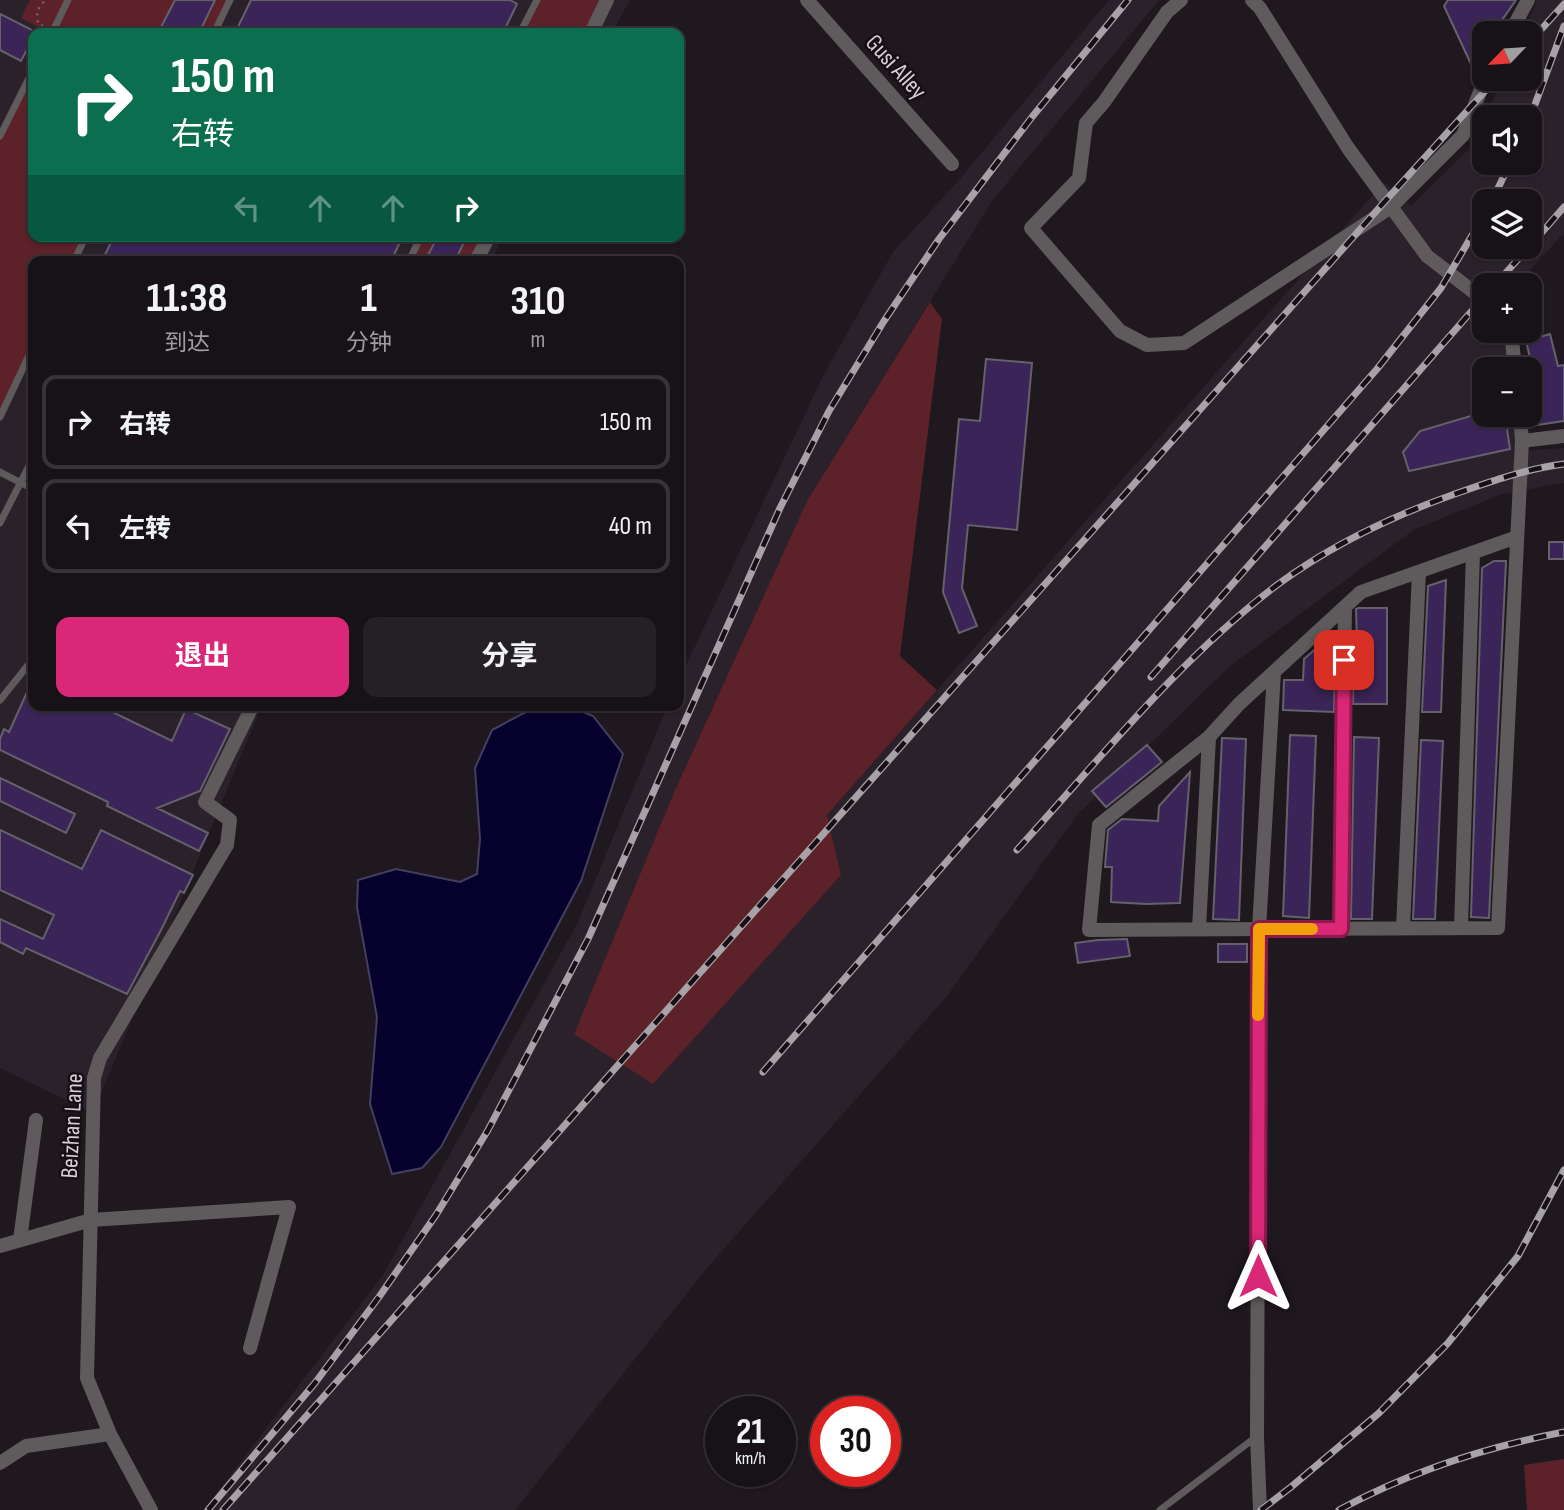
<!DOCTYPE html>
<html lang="zh">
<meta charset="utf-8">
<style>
body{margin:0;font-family:"Sofia Sans Condensed","Noto Sans SC",sans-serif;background:#242024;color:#f1f3f6;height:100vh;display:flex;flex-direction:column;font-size:26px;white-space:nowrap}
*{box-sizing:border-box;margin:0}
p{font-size:23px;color:#9e9ea1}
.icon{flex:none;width:38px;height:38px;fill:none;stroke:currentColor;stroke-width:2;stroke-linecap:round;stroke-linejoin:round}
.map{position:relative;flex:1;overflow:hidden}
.drawer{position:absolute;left:28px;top:256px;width:656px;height:455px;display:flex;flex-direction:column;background:#171217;border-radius:14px;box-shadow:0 2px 5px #0004,0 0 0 2px #363236}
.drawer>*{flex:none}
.top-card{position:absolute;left:28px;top:28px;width:656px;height:214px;border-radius:14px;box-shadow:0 2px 5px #0004,0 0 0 2px #363236;background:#0b6e4f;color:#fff;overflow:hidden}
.needle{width:46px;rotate:245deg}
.controls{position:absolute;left:1472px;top:21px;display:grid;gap:14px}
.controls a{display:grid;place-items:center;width:70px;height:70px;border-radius:14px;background:#171217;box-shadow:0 2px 5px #0004,0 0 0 2px #363236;font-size:35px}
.speed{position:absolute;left:705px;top:1396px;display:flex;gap:14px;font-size:35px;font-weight:700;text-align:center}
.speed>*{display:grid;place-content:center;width:91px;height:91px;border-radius:50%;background:#171217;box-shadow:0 2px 5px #0004,0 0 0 2px #363236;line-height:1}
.speed small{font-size:18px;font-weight:400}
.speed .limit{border:10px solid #d22;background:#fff;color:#111}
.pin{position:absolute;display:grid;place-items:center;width:60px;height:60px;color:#fff;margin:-30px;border-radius:14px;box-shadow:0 4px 10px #0006}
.me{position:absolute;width:77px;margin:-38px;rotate:0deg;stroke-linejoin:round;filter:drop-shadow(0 0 5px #0008)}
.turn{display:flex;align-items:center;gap:24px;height:147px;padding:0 28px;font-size:32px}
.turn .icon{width:91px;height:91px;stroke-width:2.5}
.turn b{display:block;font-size:49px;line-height:60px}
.lanes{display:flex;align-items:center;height:66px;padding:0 28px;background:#0003;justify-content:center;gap:35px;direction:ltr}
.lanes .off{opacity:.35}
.eta{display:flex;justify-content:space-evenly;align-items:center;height:119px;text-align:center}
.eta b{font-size:42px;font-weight:700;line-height:49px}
.cta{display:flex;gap:14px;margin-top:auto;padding:14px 28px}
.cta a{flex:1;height:80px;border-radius:14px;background:#db2777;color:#fff;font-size:28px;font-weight:700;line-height:80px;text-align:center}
.cta a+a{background:#242024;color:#f1f3f6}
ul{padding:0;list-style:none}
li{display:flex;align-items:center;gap:21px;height:94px;margin:0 14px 10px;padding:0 14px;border:4px solid #363236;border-radius:14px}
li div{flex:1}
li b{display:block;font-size:26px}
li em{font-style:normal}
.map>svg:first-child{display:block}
.built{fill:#2b212b;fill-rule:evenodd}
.green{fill:#5d2129}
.water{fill:#06002d;stroke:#443f60;stroke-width:2}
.building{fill:#3b2558;stroke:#65616c;stroke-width:2}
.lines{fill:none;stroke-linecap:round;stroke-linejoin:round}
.path{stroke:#6d666d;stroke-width:2.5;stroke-dasharray:2 5;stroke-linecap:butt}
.service{stroke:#5f5a5c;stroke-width:7}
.minor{stroke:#5f5a5c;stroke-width:14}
.rail-casing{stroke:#a7a2a7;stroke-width:7}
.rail{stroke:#160f16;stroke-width:4.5;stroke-dasharray:13;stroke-linecap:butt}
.route-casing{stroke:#8e194d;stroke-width:18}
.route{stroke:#db2777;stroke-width:12}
.slow{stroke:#f59e0b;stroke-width:12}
.labels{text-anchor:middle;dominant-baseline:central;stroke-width:5;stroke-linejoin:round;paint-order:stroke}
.street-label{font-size:24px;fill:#d6d1d6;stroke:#160f16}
</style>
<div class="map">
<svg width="1564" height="1510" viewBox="0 0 1564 1510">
<rect width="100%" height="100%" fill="#1f181f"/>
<path class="built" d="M0,0h630l-18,33h-579v203h471l-13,25h-458v444h229l-169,408 -93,-45z
M1109,0h50l-167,201 -185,300 -132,289 166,85 -14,-60 557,-633 27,24 62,-61 11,-25v43h46v-46h-45l17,-38h28v-46h-7l14,-33h27v233l-48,52h-32v46h27l4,38h-31v46h36l2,36 42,-3v35l-62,11 -87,35 -185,137 -153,149 -130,181 -239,271 -193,243h-311l179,-235 194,-351 91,-219h11v-25l145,-306 69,-122 66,-72zM1484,201h46v46h-46z"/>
<path class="green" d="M30,0h200l-16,33h-165l-28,-15z
M537,0h70l-16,33h-71z
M33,70v166h53l-12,25h-41v86l-33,70v-281z
M421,236h68l-13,25h-67z
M930,302l12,17 -42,337 37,34 -110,125 14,60 -188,209 -79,-50 101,-244 132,-289z
M1564,1459v51h-37l-3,-45z"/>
<path class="water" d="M539,705h28l26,11 30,38 -42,127 -140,266 -19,21 -30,6 -22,-70 7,-87 -20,-110 1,-27 38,-11 64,13 17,-8 3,-35 -5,-71 17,-38z"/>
<path class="building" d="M175,0h40l-16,33h-41z
M251,0h259l7,4 -14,29h-268z
M1448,0h68l-23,33h-9v13l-13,18 -27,-58z
M0,14l36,18 -3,1v5l-12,23 -21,-11z
M114,236h289l-12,25h-289z
M438,236h29l-12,25h-30z
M1550,334l8,32 6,-1v56l-34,5v-33l8,-2 -12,-50z
M986,359l46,4 -15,167 -49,-5 -6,63 15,38 -18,7 -16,-41 16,-173 21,2z
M1484,412v3h21l5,34 -101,22 -6,-19 17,-21z
M1549,542h15v17h-15z
M1494,561h12l-17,357 -18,-1 11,-349z
M1446,580l-5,132h-19l6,-126z
M1358,608h29v96h-34l1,-62h3l-1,-33z
M1326,640l9,1 -1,71 -51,-2 1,-30h19l1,-21z
M33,679v26h65l74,36 14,-32 44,20 -30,62 -43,17 51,25 -9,18 -92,-45 1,-4 -108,-52v-11l4,-10 5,3z
M1290,735l26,1 -7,182 -26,-2z
M1354,737l25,1 -7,181h-21z
M1222,738l24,1 -7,181 -26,-1z
M1421,740l22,1 -8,178h-22z
M1147,745l15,17 -56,45 -14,-16z
M1190,772l-10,131 -34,1 -35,-2 1,-35h-7l3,-37 14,-11 36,2 1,-15z
M0,778l75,36 -9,19 -66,-32z
M0,830l82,39 19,-39 92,45 -9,18 -4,-2 -19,39 -34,64 -101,-46 -3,6 -23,-12v-23l43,20 11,-24 -54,-25z
M1127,939l3,17 -52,7 -3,-20 23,-3z
M1218,944h29v18h-29z"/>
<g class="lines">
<path class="path" d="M43,26l-5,-2 -1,-13 8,-11"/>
<path class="service" d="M52,33l16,-33
M214,33l16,-33
M520,33l17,-33
M0,136l33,-66
M74,261l12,-25
M409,261l12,-25
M0,417l33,-70
M0,472l33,17
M0,523l33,-65
M0,700l33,-41
M1160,1510l96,-73"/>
<path class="minor" d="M807,0l145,164
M1181,0l-14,12 -63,90 -18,21 -7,55 -48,50 89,103 27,14 37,-2 207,-136 72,-72 22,-56
M1252,0l8,8 88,140 79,108 57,44
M591,33l16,-33
M1510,33l18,-33
M476,261l13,-25
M1511,331l4,38
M1520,415l2,26 42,-5
M1517,537l-156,55 -122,112 -30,33 -110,88 -10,105 409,-2 24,-487
M1403,928l16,-356
M1461,928l12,-375
M1199,929l10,-192
M1341,929l4,-322
M20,1240l16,-120
M0,1246l91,-26 198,-13 -39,141
M0,1463l26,-17 84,-12
M151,1510l-41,-76 -23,-56 7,-300 6,-20 127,-213 3,-25 -25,-18 48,-97
M1260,1510l-3,-73 2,-508 15,-257"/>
<g class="rail-casing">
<path id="rail" d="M1530,42l34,-38
M1530,118l34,-92
M1492,201l18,-38
M1530,246l34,-39
M1495,285l34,-38
M1151,677l333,-380
M1017,850c82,-90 163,-192 260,-265 53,-39 113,-68 175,-90 37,-13 73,-26 112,-31
M763,1072l614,-703 64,-81 43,-73
M208,1510l107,-127 64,-86 57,-82 52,-85 100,-191 192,-431 49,-97 55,-90 55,-82 93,-122 96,-117
M223,1510l1164,-1311 109,-120
M1261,1510l30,-23 88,-74 69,-70 70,-87 46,-86
M1339,1510c70,-38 147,-63 225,-78"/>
</g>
<use href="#rail" class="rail"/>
</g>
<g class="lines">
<g class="route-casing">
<path id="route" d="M1258,1276l1,-347h82l3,-269"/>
</g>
<use href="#route" class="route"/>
<path class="slow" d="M1258,1015l1,-86h53"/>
</g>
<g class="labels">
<g class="street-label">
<text transform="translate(896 67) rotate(48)">Gusi Alley</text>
<text transform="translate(72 1126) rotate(-87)">Beizhan Lane</text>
</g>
</g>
</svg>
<div class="controls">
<a><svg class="needle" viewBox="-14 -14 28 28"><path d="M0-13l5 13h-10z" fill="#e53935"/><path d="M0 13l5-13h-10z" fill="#9e9ea1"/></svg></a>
<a><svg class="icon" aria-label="sound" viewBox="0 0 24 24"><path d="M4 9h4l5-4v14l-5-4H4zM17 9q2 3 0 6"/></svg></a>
<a><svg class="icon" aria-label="layers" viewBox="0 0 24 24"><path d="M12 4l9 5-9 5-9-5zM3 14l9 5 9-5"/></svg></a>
<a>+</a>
<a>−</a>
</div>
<div class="speed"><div>21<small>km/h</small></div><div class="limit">30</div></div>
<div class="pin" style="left:1344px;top:660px;background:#d93025"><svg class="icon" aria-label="arrive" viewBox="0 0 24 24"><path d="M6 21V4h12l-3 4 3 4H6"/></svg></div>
<svg class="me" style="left:1258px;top:1276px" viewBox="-20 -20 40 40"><path d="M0-17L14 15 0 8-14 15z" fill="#db2777" stroke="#fff" stroke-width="4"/></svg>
<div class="top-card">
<div class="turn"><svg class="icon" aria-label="right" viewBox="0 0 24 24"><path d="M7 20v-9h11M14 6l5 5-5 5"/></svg><div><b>150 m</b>右转</div></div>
<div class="lanes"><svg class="icon off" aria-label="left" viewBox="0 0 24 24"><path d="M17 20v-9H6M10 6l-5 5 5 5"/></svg><svg class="icon off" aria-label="ahead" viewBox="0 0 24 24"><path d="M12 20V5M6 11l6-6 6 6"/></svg><svg class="icon off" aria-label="ahead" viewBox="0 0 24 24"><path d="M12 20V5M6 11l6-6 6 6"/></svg><svg class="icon" aria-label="right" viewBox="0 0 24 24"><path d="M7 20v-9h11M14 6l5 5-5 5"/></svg></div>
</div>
<section class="drawer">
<div class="eta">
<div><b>11:38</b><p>到达</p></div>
<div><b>1</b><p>分钟</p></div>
<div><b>310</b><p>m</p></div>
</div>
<ul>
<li><svg class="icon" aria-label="right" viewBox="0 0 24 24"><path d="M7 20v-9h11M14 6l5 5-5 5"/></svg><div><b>右转</b></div><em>150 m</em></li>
<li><svg class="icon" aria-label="left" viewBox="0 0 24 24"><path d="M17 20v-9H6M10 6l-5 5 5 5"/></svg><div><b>左转</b></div><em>40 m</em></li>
</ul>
<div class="cta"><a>退出</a><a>分享</a></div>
</section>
</div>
